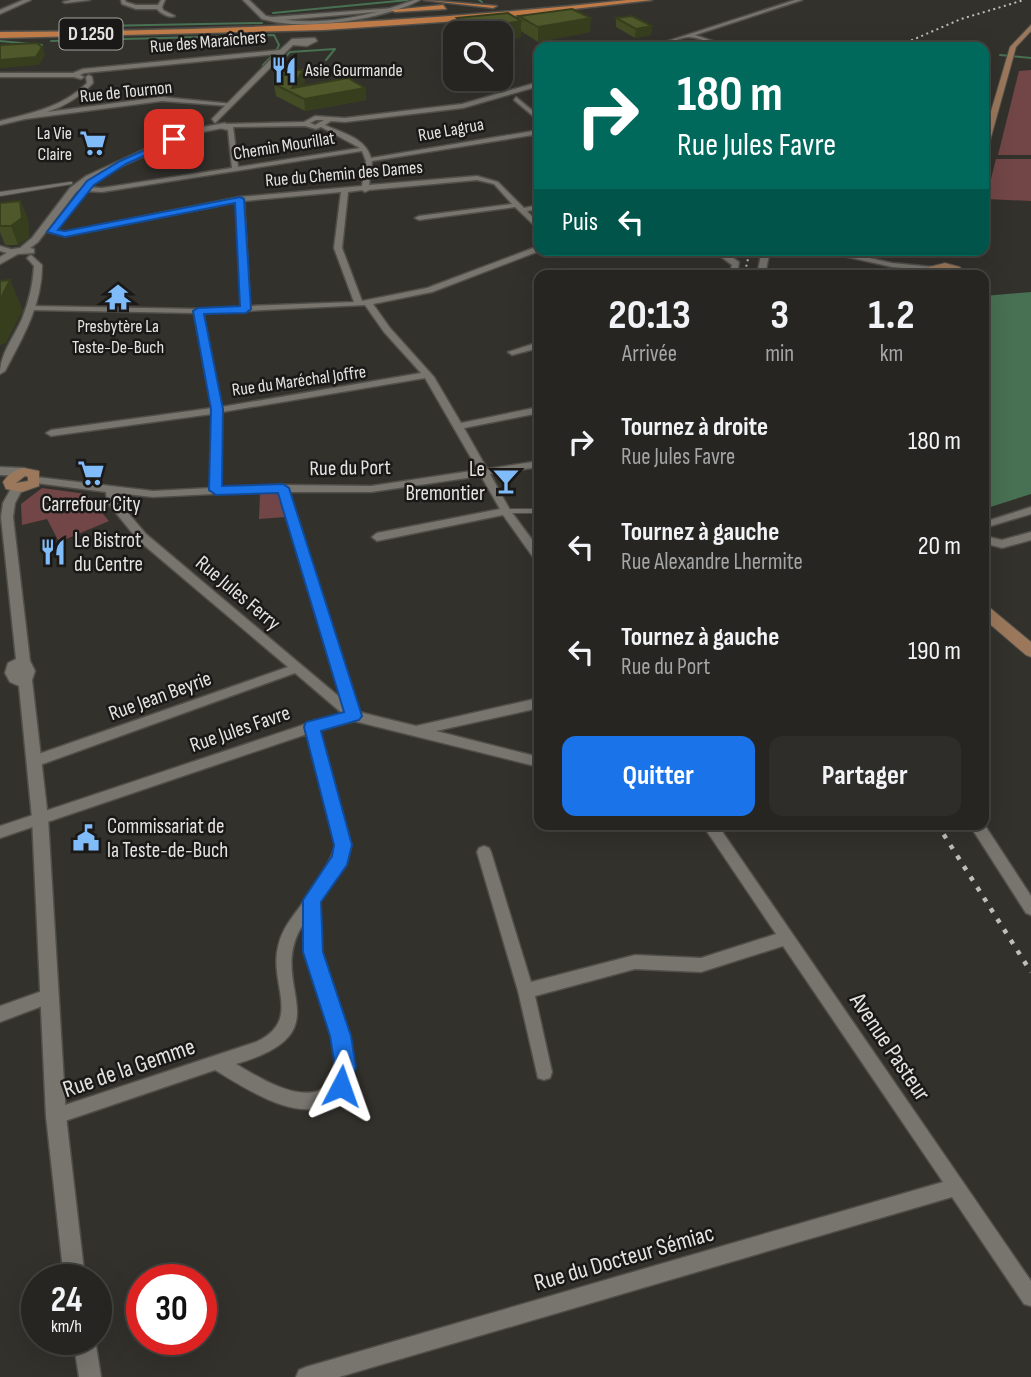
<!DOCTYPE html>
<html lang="fr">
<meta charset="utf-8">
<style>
body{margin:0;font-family:"Sofia Sans Condensed",sans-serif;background:#2e2d2a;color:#f1f3f6;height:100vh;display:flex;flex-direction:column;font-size:26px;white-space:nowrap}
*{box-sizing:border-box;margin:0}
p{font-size:23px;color:#a4a5a5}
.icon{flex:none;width:38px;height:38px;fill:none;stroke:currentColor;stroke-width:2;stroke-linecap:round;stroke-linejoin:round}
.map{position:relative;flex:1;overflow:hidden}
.drawer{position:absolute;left:534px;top:270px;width:455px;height:560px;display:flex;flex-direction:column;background:#262521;border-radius:14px;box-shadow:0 7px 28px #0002,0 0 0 2px #42423f}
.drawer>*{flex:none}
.guide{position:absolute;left:534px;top:42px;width:455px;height:214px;border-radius:14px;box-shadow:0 7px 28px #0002,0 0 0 2px #42423f;background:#00695c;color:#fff;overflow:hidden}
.tools{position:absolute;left:443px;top:21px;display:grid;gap:14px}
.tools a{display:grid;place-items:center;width:70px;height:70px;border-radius:14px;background:#262521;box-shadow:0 7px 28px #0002,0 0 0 2px #42423f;font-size:35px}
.speed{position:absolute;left:21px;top:1264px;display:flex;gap:14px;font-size:35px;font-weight:700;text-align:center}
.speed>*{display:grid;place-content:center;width:91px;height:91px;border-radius:50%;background:#262521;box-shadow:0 7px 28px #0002,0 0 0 2px #42423f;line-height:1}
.speed small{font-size:18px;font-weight:400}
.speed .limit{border:10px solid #d22;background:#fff;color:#111}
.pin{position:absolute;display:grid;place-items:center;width:60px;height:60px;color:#fff;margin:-30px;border-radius:14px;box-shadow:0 4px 10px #0006}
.me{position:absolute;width:77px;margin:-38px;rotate:4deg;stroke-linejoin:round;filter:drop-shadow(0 0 5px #0008)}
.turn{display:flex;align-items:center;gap:24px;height:147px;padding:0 28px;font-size:32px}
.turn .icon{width:91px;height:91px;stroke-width:2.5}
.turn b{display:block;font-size:49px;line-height:60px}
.then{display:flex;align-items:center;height:66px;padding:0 28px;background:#0003;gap:14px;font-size:26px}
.eta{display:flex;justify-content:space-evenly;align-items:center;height:119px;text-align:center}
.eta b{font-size:42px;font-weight:700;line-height:49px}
.cta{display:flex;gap:14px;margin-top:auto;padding:14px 28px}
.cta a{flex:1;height:80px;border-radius:14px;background:#1a73e8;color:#fff;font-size:28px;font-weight:700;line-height:80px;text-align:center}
.cta a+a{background:#2e2d2a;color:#f1f3f6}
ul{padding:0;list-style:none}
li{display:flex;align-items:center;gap:21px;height:105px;padding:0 28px}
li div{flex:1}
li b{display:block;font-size:26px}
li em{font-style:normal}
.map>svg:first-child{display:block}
.green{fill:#724646}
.water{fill:#487052}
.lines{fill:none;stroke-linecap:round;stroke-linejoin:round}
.stream{stroke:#487052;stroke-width:2}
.pedestrian-casing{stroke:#504e49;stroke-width:2}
.minor-casing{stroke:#504e49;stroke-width:3}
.tertiary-casing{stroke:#504e49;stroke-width:3}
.secondary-casing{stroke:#504e49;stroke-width:2}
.primary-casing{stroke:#504e49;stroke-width:3}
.pedestrian{fill:#78756f;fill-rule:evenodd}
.minor{fill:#78756f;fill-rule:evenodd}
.tertiary{fill:#78756f;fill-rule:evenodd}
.secondary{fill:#9b785b;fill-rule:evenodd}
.primary{fill:#be7a47;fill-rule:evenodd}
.rail-far2{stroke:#c0beba;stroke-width:2;stroke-dasharray:2 3.5;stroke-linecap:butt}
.rail-far1{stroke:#c0beba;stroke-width:2.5;stroke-dasharray:2.5 5;stroke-linecap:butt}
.rail{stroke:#c0beba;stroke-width:4.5;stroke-dasharray:4.5 8;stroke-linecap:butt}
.wall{fill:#444c25}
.shaded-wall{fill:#373e1e}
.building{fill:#4f582b;stroke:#373e1e;stroke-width:2}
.route{fill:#1a73e8;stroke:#114b97;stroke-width:2}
.labels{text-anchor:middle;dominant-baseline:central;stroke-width:5;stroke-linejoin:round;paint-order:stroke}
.far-street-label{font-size:18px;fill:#e5e3e0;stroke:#1a1917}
.far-poi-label{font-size:18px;fill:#e5e3e0;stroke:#1a1917;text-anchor:start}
.shield{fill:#1a1917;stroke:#a8a6a4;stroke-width:2}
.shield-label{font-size:19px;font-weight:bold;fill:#e5e3e0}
.street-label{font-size:21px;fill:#e5e3e0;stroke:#1a1917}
.poi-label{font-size:21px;fill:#e5e3e0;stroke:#1a1917;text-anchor:start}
.near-street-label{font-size:24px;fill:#e5e3e0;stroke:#1a1917}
</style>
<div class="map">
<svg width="1031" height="1377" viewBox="0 0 1031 1377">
<rect width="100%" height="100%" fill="#33312c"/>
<path class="green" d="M1031,70v85h-33l21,-84z
M996,159h35v42l-45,-2z
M42,488l44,6 23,27 -50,21 -12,-23 -25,6 -1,-21z
M281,493l5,24 -27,2 1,-25z"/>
<path class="water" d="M1031,292v202l-47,15v-213z"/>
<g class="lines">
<path class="stream" d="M479,0l3,2
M273,13l135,-13
M97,26l165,-3
M0,41l42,4
M51,41l223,-6 5,10 -2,4
M1000,55l31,3
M326,60l9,-11
M279,64l11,-12 45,-3
M263,65l11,-11"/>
<g class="pedestrian-casing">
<path id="pedestrian" d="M70,182h2v2l-72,12v-4z
M503,509h36v4h-36z"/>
</g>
<g class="minor-casing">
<path id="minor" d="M71,0h19l-25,3 -2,-1z
M121,0h4l1,2 10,3h22l3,-5h4l-3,7 1,3 12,6c-5,3 -15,-3 -18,-7h-21l-14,-5z
M414,0h6c-34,19 -122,33 -159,18l3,-2c49,12 103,2 150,-16z
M795,0h7l-107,35 34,12c-14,0 -27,-10 -40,-10 -13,0 -25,11 -39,10z
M621,45l13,2h-16z
M89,75l3,2 1,6c-13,14 -28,23 -46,29l115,-15 71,7 -3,2 -68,-5 -137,18 -25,6v-4c32,-8 63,-14 87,-38l-1,-6z
M539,82v4l-76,22 -118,14 -14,-1 -6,4c17,8 41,13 46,33l168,-28v4l-167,27 -3,24 108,-9 21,6 26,26 15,-3v4l-12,2 12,13v6l-24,-23 -96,13 -4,-2 4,-2 93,-12 -18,-20 -17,-4 -108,10 -4,2 -3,-2 -14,2 -6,56 20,53 65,-13 109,-41h3v3h3l-110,42 -59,12 17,24 44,49 27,46 78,-16v6l-75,15 23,41 52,-8v6l-49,7 20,36 29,39v12l-4,-1 -32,-45 -126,26 -5,-4 5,-4 123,-24 -19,-33 -110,16h-82l70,220 57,14 123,-28v10l-103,23 103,26v10l-185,-46 -35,9c8,28 15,55 23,83 2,9 8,21 8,31 0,17 -21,37 -28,51 -6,12 -4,30 -3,43 2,46 65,130 14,164 -34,23 -88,-14 -118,-32l-159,54 -6,-2 -2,-6 2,-6 6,-2 200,-66c47,-22 13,-57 22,-95 4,-21 19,-34 29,-51 10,-16 24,-34 29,-52l-29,-110 -307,104v-12l312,-104 31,-8 -48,-41 -255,92 -5,1 -5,-1 -2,-4 2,-4 258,-90 -150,-127 -31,-38 -1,-10 -70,-9 -5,-3 5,-3 117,14 58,-3 1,-74 -161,22 -5,-3 5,-3 161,-22 -18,-95 -162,-3 -4,-2 4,-2 166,3 44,-2 -5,-105 -172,34 -17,-4 4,-2 13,2 175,-35 122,-11 4,-25 -4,-10 -260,41 -17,-1 -3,-2 3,-2 17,1 130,-20 -4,-38 -9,-2 4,-4 81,-2 11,-6 30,2 117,-14zM316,120h8l-9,5 -5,-2zM305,126l11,3 5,-2 39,21 -122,19 -5,-40zM341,192l-7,56 20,54 -104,4 -6,-105zM365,305l19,27 37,41 -200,34 -18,-94zM425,378l53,92 -107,16 -88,-1 -62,2 1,-75zM253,492h26l64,208 -197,-166 -30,-35v-6l37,4zM304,923c0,15 1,29 5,43 8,28 46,100 17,121 -25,18 -68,-10 -90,-23 113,-33 26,-79 68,-141z
M516,97l23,19v5l-25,-21z
M0,246l14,4 1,2 -4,2 -11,-3z
M712,250h9l18,12 -2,13h-8l3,-10z
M762,250h8l-5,25h-8z
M817,250h16l59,13 41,4 4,2 -4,2 -41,-4z
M539,342v6l-27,7 -4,-3z
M1031,507v7l-47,14v-6z
M1031,532v8l-29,8 -18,-5v-7l18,4z
M702,824h15l314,457v25l-7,-2 -72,-107 -613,180h-43l3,-7 7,-3 637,-185 -160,-236 -82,26 -66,-3 -100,27 17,76 -2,6 -6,2 -6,-2 -20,-87 -41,-139 2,-4 5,-2 5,2 2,4 40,130 104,-27 66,3 75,-24z
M969,824h15l47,72v19l-5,-2z
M48,989l5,3 3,5 -3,5 -53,20v-16z"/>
</g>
<g class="tertiary-casing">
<path id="tertiary" d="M23,0h8l-31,14v-4z
M243,0h6l17,16 6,1 123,-9 3,2 -126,11 -10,-2z
M315,38l2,3 -10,5 -14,-1 -78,78 -3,-4 64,-65 -192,19 -4,2 4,2 -3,2 -7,-2h-74v-4h73l10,-4 197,-19 12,-11z
M225,123l3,4 -36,7 -100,46 -16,12 -38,50 -8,6 4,1v4l-16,1 -18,10v-7l13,-8 7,-1 12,-10 38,-50 16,-12 101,-46z
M31,255l11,10c0,40 -19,72 -37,106l-5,3c0,-20 14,-37 22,-55 7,-18 11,-35 12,-53l-7,-8z
M0,467l24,1 6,4 -6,4 -24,-1z
M17,484l6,4 -8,15 -2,14 17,144 5,10 -3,9 16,138 18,298 19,163h-21l-18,-163 -14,-298 -13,-132 -9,-4 -5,-9 3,-10 8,-4 -15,-142 2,-14 10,-18z
M73,1339h22l6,38h-22z"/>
</g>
<g class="secondary-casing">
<path id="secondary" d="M1031,25v6l-15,16 -28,101 -4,2v-15l26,-88z
M945,263l15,4 6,8h-10l-11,-6 -7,1 2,5h-10l-1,-8z
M24,468l15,3v15l-17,6 -16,-3 -3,-7c5,-8 12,-12 21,-14zM25,476l3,1v4l-12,2z
M984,606l5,1 42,35v15l-5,-2 -42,-36z"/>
</g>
<g class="primary-casing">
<path id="primary" d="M424,0l73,6 -4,2z
M627,0h25l-166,19 -162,11 -324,8v-6c210,-1 418,-9 627,-32z
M443,5l3,4 -51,3 -4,-2z"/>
</g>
<use href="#pedestrian" class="pedestrian"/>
<use href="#minor" class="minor"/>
<use href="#tertiary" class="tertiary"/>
<use href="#secondary" class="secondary"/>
<use href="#primary" class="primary"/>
<path class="rail-far2" d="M896,47l65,-28 63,-19
M745,272l5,-22"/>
<path class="rail-far1" d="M744,275l1,-5"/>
<path class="rail" d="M937,824l94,148"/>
</g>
<path class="wall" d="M519,16l71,16 -52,10 -17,-11v6l-21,3v-7h-43v-15l62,2z
M616,18l36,8 -1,9 -16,3 -19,-11z
M305,82l-3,4 63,2 1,12 -61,11 -29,-15 -2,-12z
M20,201l8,18 1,18 -11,8h-13l-5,-13v-29z"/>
<path class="shaded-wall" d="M591,18l-1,14 -52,10v-15z
M521,21v16l-21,3v-7h-31v-3z
M652,26l-1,9 -16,3 1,-9z
M42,47l3,8 -6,10 -39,3v-8z
M303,70l2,12 -8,13 -5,-7z
M365,88l1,12 -61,11 -1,-12z
M20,201l8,18 1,18 -11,8 -7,-19z
M10,280l13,30 -17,33 -6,2v-45z"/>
<path class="building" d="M572,9l19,9 -53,9 -19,-11z
M508,13l13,8 -52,9 -12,-9h4l-4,-3z
M632,16l20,10 -16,3 -20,-11z
M37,43l5,4 -6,10 -36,3v-15z
M284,70h19l-11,18 56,-10 17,10 -61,11 -30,-15z
M20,201l2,17 -11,8h-11v-23z
M10,280l-10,20v-19z"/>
<path class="route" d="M174,137l3,4 -51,23 -32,21 -36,45 7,1 175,-34 4,2 7,110 -5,4 -42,1 19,95 -1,77 61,-2 6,4 73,228 -3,4 -38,11 31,114 -5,20 -26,37 2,50 28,84 5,31 -8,26 -7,4 -8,-4 -3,-7 5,-19 -5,-31 -27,-84v-52l29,-44 2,-11 -30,-118 2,-5 38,-10 -66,-219 -62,2 -7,-5 2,-81 -18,-98 5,-3 42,-2 -5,-103 -170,34 -18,-5 40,-51 33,-20z"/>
<defs>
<g id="restaurant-bare" transform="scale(2.1)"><path d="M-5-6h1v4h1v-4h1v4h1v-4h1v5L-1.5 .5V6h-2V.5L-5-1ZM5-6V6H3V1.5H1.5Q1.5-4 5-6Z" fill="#81bcfa" stroke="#1a1917" stroke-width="2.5" paint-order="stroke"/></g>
<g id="supermarket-bare" transform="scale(2.1)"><path d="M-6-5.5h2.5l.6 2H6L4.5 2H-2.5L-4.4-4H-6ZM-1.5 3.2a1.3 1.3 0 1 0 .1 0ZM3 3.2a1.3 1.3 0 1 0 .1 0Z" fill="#81bcfa" stroke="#1a1917" stroke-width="2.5" paint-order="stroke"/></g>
<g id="temple-bare" transform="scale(2.1)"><path d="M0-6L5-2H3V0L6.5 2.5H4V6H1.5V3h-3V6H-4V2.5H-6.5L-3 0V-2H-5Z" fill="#81bcfa" stroke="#1a1917" stroke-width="2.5" paint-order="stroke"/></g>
<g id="bar-bare" transform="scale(2.1)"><path d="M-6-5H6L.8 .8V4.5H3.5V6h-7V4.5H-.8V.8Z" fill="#81bcfa" stroke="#1a1917" stroke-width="2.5" paint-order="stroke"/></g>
<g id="civic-bare" transform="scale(2.1)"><path d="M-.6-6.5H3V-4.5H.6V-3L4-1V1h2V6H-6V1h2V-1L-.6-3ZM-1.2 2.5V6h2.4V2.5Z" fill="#81bcfa" stroke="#1a1917" stroke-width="2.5" paint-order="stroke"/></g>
</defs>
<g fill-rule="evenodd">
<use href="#restaurant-bare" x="284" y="70"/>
<use href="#supermarket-bare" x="93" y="143"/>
<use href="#temple-bare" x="118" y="297"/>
<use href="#supermarket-bare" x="91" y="473"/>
<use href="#bar-bare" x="506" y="481"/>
<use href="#restaurant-bare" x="53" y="552"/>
<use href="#civic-bare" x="86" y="838"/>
</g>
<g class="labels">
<g class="far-street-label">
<text transform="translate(208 42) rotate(-5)">Rue des Maraîchers</text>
<text transform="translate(126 92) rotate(-6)">Rue de Tournon</text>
<text transform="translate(451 130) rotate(-10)">Rue Lagrua</text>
<text transform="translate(284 146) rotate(-9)">Chemin Mourillat</text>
<text transform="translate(344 174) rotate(-5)">Rue du Chemin des Dames</text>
<text transform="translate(299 381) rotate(-8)">Rue du Maréchal Joffre</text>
</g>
<g class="far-poi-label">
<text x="305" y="70">Asie Gourmande</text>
<text x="72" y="133" text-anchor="end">La Vie<tspan x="72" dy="21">Claire</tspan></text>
<text x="118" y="326" text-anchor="middle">Presbytère La<tspan x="118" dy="21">Teste-De-Buch</tspan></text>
</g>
<rect class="shield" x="59.5" y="18.5" width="63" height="31" rx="5"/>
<g class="shield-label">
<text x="91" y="34">D 1250</text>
</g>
<g class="street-label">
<text transform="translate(350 468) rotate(-1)">Rue du Port</text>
<text transform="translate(238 593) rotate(40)">Rue Jules Ferry</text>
<text transform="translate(160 696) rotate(-20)">Rue Jean Beyrie</text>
<text transform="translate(240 729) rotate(-19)">Rue Jules Favre</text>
</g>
<g class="poi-label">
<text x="485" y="469" text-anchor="end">Le<tspan x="485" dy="24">Bremontier</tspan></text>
<text x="91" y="504" text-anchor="middle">Carrefour City</text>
<text x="74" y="540">Le Bistrot<tspan x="74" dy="24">du Centre</tspan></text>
<text x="107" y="826">Commissariat de<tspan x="107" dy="24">la Teste-de-Buch</tspan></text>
</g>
<g class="near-street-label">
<text transform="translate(890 1047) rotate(56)">Avenue Pasteur</text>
<text transform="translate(129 1068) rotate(-19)">Rue de la Gemme</text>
<text transform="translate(624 1258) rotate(-16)">Rue du Docteur Sémiac</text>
</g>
</g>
</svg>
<div class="tools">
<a><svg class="icon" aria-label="search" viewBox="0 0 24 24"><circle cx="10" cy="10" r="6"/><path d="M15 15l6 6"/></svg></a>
</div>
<div class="speed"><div>24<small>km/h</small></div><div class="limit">30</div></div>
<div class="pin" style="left:174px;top:139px;background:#d93025"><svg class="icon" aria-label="arrive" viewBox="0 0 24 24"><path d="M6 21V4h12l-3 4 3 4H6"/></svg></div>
<svg class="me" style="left:341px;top:1086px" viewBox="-20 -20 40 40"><path d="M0-17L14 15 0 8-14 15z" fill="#1a73e8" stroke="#fff" stroke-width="4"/></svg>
<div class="guide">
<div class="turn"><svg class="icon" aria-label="right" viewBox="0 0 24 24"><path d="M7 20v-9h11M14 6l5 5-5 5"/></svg><div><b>180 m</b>Rue Jules Favre</div></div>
<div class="then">Puis<svg class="icon" aria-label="left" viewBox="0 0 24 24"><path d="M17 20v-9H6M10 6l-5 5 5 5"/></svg></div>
</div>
<section class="drawer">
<div class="eta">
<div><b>20:13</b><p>Arrivée</p></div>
<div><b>3</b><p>min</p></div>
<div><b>1.2</b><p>km</p></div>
</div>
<ul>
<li><svg class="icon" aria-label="right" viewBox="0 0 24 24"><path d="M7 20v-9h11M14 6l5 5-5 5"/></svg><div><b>Tournez à droite</b><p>Rue Jules Favre</p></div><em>180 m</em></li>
<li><svg class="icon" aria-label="left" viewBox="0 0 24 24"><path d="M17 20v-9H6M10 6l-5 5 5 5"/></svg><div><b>Tournez à gauche</b><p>Rue Alexandre Lhermite</p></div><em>20 m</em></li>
<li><svg class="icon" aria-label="left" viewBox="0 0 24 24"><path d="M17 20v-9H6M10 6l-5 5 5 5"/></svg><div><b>Tournez à gauche</b><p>Rue du Port</p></div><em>190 m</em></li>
</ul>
<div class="cta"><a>Quitter</a><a>Partager</a></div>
</section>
</div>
